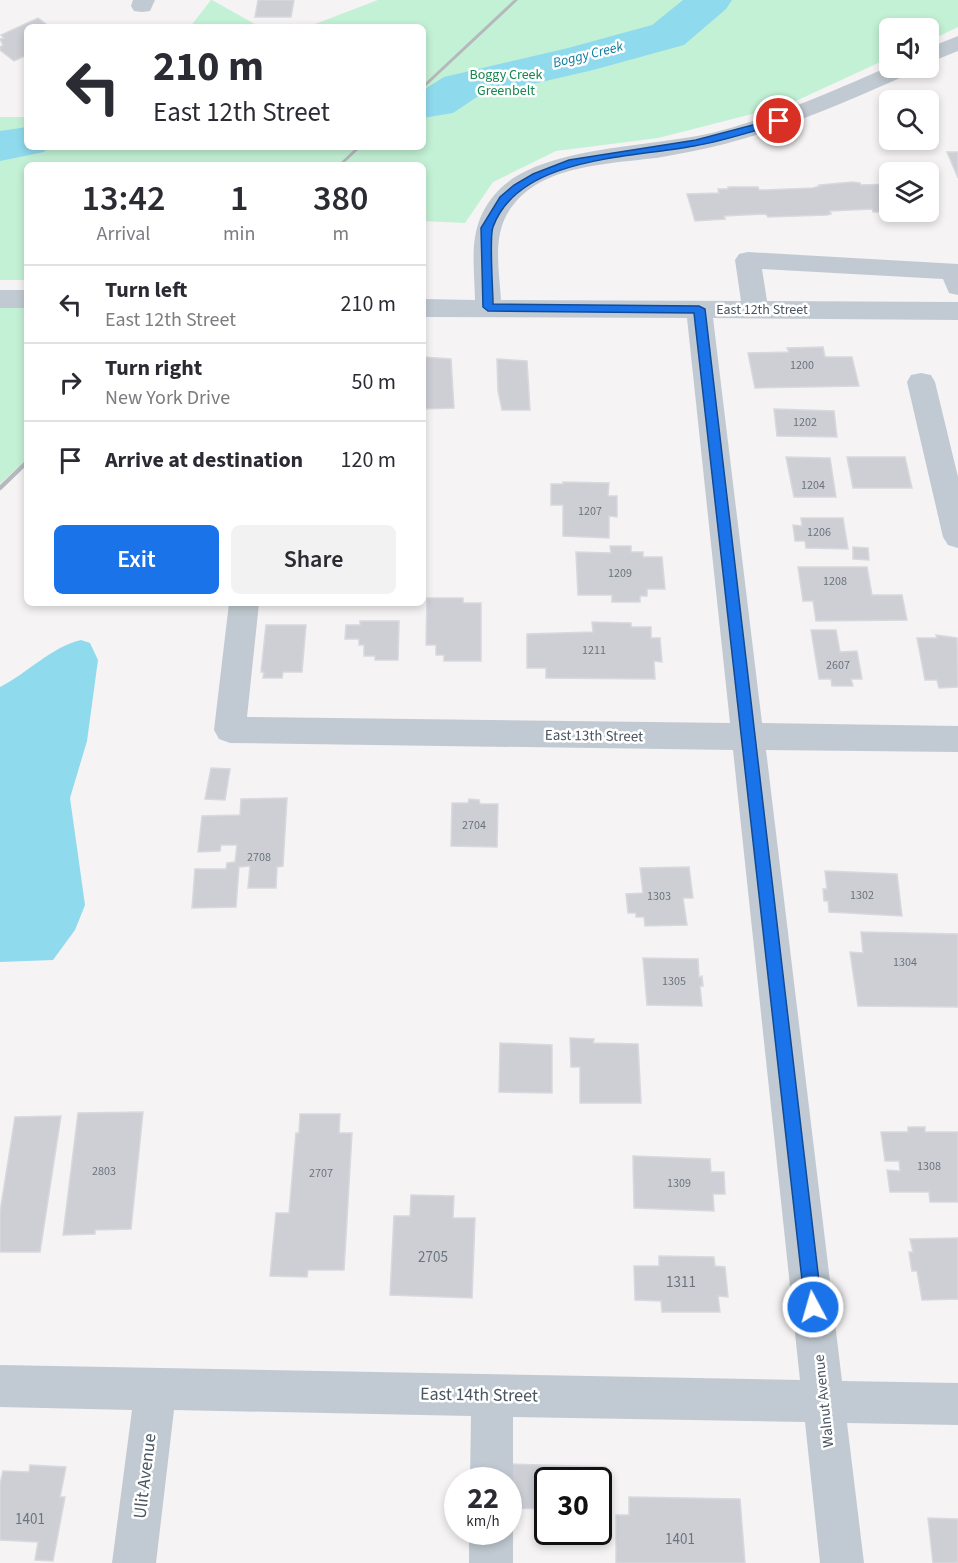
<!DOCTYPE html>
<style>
body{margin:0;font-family:"Source Sans 3",sans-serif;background:#f2f2f3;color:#2b2b33;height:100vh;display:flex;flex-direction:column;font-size:22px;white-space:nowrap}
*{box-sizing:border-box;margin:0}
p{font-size:20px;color:#7c7c81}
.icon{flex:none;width:33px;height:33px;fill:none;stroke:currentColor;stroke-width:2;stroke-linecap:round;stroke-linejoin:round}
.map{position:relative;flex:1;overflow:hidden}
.panel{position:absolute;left:24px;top:162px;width:402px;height:444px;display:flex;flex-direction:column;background:#fff;border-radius:9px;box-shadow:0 3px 9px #0003}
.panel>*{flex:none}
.hud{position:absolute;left:24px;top:24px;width:402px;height:126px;border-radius:9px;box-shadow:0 3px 9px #0003;background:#fff;color:#2b2b33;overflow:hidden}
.buttons{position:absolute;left:879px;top:18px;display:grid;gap:12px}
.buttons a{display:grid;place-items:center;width:60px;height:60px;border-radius:9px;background:#fff;box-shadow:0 3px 9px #0003;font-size:30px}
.speed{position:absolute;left:444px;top:1467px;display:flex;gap:12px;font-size:30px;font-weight:700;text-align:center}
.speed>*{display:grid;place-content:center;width:78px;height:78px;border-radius:50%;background:#fff;box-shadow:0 3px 9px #0003;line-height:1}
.speed small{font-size:15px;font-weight:400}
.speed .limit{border:3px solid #111;border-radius:9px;background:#fff;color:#111}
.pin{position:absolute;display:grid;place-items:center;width:51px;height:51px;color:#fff;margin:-26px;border:3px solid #fff;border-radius:50%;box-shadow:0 2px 6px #0007}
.me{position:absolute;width:66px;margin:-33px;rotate:354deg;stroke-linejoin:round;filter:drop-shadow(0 0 4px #0008)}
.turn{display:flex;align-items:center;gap:21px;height:126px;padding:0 30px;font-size:27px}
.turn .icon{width:78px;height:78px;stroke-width:2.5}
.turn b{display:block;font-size:42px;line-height:51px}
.eta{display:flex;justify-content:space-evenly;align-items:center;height:102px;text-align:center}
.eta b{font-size:36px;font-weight:600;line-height:42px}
.primary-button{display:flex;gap:12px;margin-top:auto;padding:12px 30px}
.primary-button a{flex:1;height:69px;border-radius:9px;background:#1a73e8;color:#fff;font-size:24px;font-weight:600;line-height:69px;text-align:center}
.primary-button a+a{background:#f2f2f3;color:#2b2b33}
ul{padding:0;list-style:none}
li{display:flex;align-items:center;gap:18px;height:78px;padding:0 30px;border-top:2px solid #e1e1e2}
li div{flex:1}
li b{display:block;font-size:22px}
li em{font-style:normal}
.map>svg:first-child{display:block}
.green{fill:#c3f1d5}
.water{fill:#90daee}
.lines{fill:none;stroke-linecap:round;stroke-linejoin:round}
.river{fill:#90daee;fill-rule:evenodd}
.building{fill:#cdcfd5;stroke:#d7d9de;stroke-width:1.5}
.minor{fill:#c1cad2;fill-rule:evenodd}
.rail-far1{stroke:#b5b8bd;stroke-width:3}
.rail{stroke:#b5b8bd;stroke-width:4.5}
.route{fill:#1a73e8;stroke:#114b97;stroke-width:1.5}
.labels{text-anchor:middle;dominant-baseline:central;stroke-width:5;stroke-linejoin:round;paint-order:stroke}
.number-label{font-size:12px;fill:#6b747e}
.far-water-label{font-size:14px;font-style:italic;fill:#0c7c9b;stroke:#fff}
.far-park-label{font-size:14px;fill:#17864f;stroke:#fff}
.far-street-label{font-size:14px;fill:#4a5661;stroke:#fff}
.street-label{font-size:15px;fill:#4a5661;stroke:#fff}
.near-number-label{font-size:15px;fill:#6b747e}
.near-street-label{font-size:18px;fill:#4a5661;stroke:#fff}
</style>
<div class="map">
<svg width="958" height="1563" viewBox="0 0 958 1563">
<rect width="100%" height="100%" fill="#f5f3f3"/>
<path class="green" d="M211,0h1l48,27h-70z
M378,0h580v27l-29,14 -1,-13h-38l-1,30 -102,47 -129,33 -102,13 -63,31 -28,41 -42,-2v-56h-396v115h-27v-163h27v30h396v-120h-116z
M0,308h27v151l-27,25z"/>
<path class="water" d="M81,640l9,3 8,17 -11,81 -17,57 15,107 -10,25 -22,30 -53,2v-275c28,-14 51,-40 81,-47z"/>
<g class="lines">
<path class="river" d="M683,0h49l-6,9 -42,36 -91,25 -116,27 -24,16 -30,5v-28l21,-13 124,-29 84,-23z
M27,127v20h21l-4,5 -44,9v-30z"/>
</g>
<path class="building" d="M258,0h36l-3,17h-36z
M38,18l12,9h-23v28l-13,6 -14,-11v-3l3,-2 -3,-6 4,-1 -3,-3z
M947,152h11v26z
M852,182l8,1 1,2 29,-1v28h-17l-1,-3 -42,2 1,3 -4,1 -59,2 -2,-3 -42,2 1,3 -30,2 -8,-27 32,-1 -1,-4h10v-2h30l1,3h6l48,-2 7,-2 -1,-1z
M823,347l2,10h27l7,29 -104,2 -7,-35 41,-1 -2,-4z
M423,357l28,2 3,49 -31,1z
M497,359l30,2 3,49h-28l-4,-19z
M774,409l60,2 3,26 -60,-1z
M786,457l44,1 6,39h-42z
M847,457h58l7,31h-59z
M563,482l46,1 -1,13h9v21l-8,-1v22l-46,-2v-31h-12v-21h12z
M801,518h42l5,31 -42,-1 -1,-7h-10l-2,-16 9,1z
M610,546h21v6h12v5h19l3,32h-18v7h-7v6h-28v-7h-34l-2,-43 35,1z
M853,547l15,1 1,12 -16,-1z
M798,567h69l5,28h30l5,25 -91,1 -3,-20h-10z
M427,598h36v5h18v58h-37v-6h-8v-10h-10z
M360,621h39l-1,39h-23v-4h-11v-11h-5v-6h-14l1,-14h14z
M592,622l39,1v4h20v11h9l2,24 -8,-1 1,18 -109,-1v-10h-19v-34l66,-2z
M266,625h40l-4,47h-19l-1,6h-19l1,-6h-3z
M811,630h25l4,22 17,-1 5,28h-11l2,7h-21l-1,-7h-12z
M936,635l21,3 1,49 -19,1 -2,-8h-12l-8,-42h20z
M211,768l19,1 -5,31 -20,-1z
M287,798l-4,68 -6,1 -1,21h-28l2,-22 -11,1 -3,40 -44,1 3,-39h31l1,-6 8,-1 2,-17h-16l-1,6 -22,1 4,-36 38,-1 1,-16z
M469,799l10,1 1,4h18l-1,43 -46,-1 1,-43h16z
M689,867l4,31h-10l4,27 -42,1 -1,-9h-8v-4h-8l-2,-19 17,-1 -3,-25z
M825,871l72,3 5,42 -73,-4 -1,-11h-4l-1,-12h4z
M861,932l97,2v73l-100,-1 -8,-54 13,1z
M643,958l55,1 1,18 3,-1 1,10h-3l2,20 -55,-1z
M570,1038l24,1 -1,4 45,1 3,59h-61v-36h-9z
M500,1043l52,2v48l-53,-1z
M143,1112l-12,117 -36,1v4l-32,1 15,-122z
M300,1114h40l-1,19h13l-8,137h-36l-1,7 -37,-1 6,-63h13l7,-80h3z
M61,1116l-21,136h-40v-40l15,-95z
M908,1127h17v5h33v70h-28l-1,-10h-39l-3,-22 13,1 -1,-10h-14l-4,-29h27z
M633,1156l77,3 1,13h13l1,22h-12l1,17 -80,-3z
M411,1195l43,1 -1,22h22l-3,80 -82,-3 4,-79h16z
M958,1238v61l-36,1 -5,-29h-5l-1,-5 -2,-14h4l-3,-13z
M659,1256l55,1 1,9 10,1 3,30 -10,-1 2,16h-58l-1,-11 -26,-1 -1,-34h25z
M507,1464l99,3 1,56h-9v-43h-50v29l-40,-1z
M30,1465l36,2 -6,30h5l-12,64 -18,-1 3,-18 -38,-2v-56l3,-13 26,1z
M629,1497l111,2 5,64h-129v-48h13z
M928,1518l30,1v44h-25z"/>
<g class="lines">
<path class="minor" d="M133,0h22l-5,11 -8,1 -8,-1 -3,-5z
M958,36v15l-30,12v-15z
M890,66l24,2 -3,5c-54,24 -108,48 -165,65 -27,8 -55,14 -84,19 -47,7 -115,6 -148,47 -23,27 -15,63 -13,96l240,1 -6,-41 4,-6 9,-2 210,12v31l-9,-2 -6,-14 -181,-10 5,32 191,1v18l-245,-2 49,405 196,3v26l-192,-2 76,631 116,2v42l-111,-2 17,140h-44l-15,-141 -292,-5v63l-5,10v-10h-38l1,-64 -297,-6 -18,153h-44l20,-153 -132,-3v-42l800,15 -67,-630 -503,-7 -11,-4 -5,-9 15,-127h30l-12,114 483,6 -43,-405 -264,-1v-18l52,1c-1,-42 -8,-75 22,-108 43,-48 161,-44 222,-61 59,-16 115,-40 171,-65z
M0,290h27v18h-27z
M921,373l10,2 4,7 23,95v71l-10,-3 -5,-8 -36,-155 4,-7z
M508,1521l5,11v31h-44v-31h39z"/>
<path class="rail-far1" d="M423,87l93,-87
M340,165l19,-18"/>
<path class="rail" d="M0,488l27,-26"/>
</g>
<path class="route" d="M779,118l3,1v4c-29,8 -58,18 -88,23 -62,12 -175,10 -201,81 -4,10 0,62 0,77l206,2 6,3 117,998 -3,6 -6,3 -6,-3 -2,-6 -111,-994 -206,-2 -5,-4 -2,-79 19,-31 14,-12 19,-11 36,-14 127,-20z"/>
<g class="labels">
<g class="number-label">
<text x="802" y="365">1200</text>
<text x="805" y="422">1202</text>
<text x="813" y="485">1204</text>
<text x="590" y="511">1207</text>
<text x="819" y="532">1206</text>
<text x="620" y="573">1209</text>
<text x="835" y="581">1208</text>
<text x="594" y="650">1211</text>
<text x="838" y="665">2607</text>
<text x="474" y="825">2704</text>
<text x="259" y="857">2708</text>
<text x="862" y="895">1302</text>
<text x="659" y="896">1303</text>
<text x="905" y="962">1304</text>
<text x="674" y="981">1305</text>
<text x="929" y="1166">1308</text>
<text x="104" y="1171">2803</text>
<text x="321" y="1173">2707</text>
<text x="679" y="1183">1309</text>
</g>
<g class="far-water-label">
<text transform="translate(588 55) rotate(-14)">Boggy Creek</text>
</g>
<g class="far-park-label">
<text x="506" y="75">Boggy Creek<tspan x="506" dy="16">Greenbelt</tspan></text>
</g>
<g class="far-street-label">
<text x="762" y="310">East 12th Street</text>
</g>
<g class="street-label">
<text transform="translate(594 736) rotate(1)">East 13th Street</text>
<text transform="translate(824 1401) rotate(-96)">Walnut Avenue</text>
</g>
<g class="near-number-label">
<text x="433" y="1257">2705</text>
<text x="681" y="1282">1311</text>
<text x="30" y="1519">1401</text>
<text x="680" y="1539">1401</text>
</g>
<g class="near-street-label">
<text transform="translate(479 1395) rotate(1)">East 14th Street</text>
<text transform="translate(145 1476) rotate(-83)">Ulit Avenue</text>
</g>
</g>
</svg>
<div class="buttons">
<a><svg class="icon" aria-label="sound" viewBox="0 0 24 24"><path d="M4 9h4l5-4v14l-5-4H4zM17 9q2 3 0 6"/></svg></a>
<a><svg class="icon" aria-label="search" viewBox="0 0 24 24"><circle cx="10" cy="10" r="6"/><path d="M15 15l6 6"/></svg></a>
<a><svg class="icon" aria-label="layers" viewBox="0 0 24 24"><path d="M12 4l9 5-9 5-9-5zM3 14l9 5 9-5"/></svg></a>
</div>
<div class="speed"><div>22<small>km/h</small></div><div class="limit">30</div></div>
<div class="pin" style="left:779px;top:121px;background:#d93025"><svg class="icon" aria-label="arrive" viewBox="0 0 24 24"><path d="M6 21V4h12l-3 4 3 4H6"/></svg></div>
<svg class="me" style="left:813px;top:1307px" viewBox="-20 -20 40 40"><circle r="17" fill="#1a73e8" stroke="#fff" stroke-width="3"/><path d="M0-11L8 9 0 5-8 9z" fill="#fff"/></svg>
<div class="hud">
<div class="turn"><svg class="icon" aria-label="left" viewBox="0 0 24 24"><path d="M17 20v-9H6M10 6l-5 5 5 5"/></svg><div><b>210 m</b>East 12th Street</div></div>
</div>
<section class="panel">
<div class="eta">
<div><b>13:42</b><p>Arrival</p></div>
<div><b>1</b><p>min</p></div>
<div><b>380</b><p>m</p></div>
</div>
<ul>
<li><svg class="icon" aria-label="left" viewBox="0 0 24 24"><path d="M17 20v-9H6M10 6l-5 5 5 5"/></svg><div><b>Turn left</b><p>East 12th Street</p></div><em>210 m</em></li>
<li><svg class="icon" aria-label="right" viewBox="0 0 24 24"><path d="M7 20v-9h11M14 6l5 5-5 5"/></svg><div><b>Turn right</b><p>New York Drive</p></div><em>50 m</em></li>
<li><svg class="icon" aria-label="arrive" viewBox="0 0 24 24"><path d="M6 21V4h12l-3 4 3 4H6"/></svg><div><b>Arrive at destination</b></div><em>120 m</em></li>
</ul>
<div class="primary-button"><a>Exit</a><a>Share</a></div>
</section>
</div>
